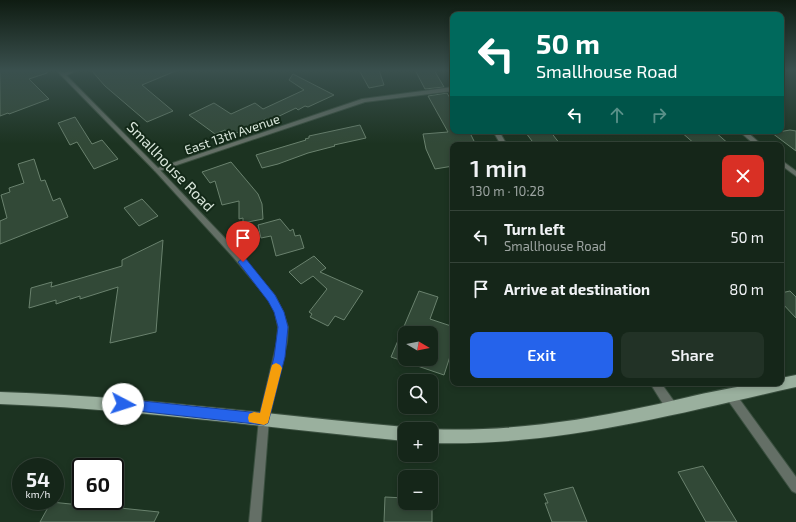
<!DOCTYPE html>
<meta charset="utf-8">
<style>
body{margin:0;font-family:"Exo 2",sans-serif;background:#223226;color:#f1f3f6;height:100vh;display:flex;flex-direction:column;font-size:15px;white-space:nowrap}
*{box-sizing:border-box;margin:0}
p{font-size:13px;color:#9da5a2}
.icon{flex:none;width:22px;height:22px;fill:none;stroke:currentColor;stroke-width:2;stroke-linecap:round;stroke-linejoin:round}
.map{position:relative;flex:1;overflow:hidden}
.drawer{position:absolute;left:450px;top:142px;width:334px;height:244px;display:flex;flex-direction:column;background:#152619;border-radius:8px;box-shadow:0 2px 6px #0003,0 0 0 1px #344338}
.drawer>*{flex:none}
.top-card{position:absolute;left:450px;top:12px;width:334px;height:122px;border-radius:8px;box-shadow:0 2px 6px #0003,0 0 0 1px #344338;background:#00695c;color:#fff;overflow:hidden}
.needle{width:26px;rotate:100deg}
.fabs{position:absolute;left:398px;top:326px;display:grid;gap:8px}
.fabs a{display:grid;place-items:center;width:40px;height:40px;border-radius:8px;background:#152619;box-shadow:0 2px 6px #0003,0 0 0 1px #344338;font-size:20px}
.speed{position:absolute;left:12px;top:458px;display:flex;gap:8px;font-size:20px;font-weight:700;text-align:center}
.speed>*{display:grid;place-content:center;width:52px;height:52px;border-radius:50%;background:#152619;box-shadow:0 2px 6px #0003,0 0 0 1px #344338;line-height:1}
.speed small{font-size:10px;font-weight:400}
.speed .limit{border:2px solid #111;border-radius:6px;background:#fff;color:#111}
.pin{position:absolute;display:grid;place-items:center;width:34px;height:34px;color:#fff;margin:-41px -17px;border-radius:50% 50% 50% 0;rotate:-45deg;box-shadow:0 0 4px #0007}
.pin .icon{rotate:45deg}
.me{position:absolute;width:44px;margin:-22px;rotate:95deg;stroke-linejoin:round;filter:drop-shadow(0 0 3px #0008)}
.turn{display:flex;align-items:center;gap:14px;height:84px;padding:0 20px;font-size:18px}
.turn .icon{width:52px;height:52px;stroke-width:2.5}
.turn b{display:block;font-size:28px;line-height:34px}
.lanes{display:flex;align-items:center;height:38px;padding:0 20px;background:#0003;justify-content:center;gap:20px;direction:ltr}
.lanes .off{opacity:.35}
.round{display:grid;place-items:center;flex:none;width:42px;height:42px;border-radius:8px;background:#223226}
.overview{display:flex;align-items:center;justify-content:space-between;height:68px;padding:0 20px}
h1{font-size:24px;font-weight:600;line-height:30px}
.primary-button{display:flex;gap:8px;margin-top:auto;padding:8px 20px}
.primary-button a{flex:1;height:46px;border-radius:8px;background:#2563eb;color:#fff;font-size:16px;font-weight:600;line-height:46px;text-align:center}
.primary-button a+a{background:#223226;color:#f1f3f6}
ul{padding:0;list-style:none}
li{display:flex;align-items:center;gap:12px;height:52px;padding:0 20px;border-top:1px solid #344338}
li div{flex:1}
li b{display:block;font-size:15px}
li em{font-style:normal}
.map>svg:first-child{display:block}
.building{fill:#324937;stroke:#6a826e;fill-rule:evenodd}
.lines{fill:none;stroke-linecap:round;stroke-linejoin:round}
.minor-casing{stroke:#3a4f3f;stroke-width:2}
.tertiary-casing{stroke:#3a4f3f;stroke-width:2}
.primary-casing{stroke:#3a4f3f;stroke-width:2}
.minor{fill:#646f66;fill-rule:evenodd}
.tertiary{fill:#646f66;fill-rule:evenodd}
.primary{fill:#9ab09e;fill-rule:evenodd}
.route{fill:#2563eb;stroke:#184099}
.slow{fill:#f59e0b}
.labels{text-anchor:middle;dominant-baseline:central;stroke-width:4;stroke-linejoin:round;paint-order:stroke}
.far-street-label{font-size:13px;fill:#d8e5da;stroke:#132918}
.street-label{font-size:15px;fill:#d8e5da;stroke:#132918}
</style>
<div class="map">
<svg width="796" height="522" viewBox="0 0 796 522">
<rect width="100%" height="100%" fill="#1c3321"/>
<path class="building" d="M0,70h47v3l-18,6 20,20 -40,15 -1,-1 -8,3z
M91,70h87l-36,15 31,26 -26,11 -42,-36z
M359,70h20l5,15 -15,3z
M415,70h19l10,17 -19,2z
M293,74l41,21 -26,12 -3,-1 -7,4 -2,-2 -27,13 -3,-2 -34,16 -7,-5 -10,4 -26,-19 25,-12 17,11 24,-11 8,6 41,-19 -15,-10z
M447,93l6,10v28h16l7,14h-23v21l-18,3 -9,-20 -3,-15 25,-2 -20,-36z
M75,117l17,27 10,-4 16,19 -24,10 -17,-27 -7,3 -12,-22z
M360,125l6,13 -32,7 1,1 -27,7 -30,11 -16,4 -6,-13 50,-15 -1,-1 4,-1v-2z
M790,130l6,1v20l-24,-18z
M538,131h12l10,13 -25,1 -9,-12z
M680,131h34l16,14h-34z
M34,159l7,22 4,-1 8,21 7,-3 8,19 -68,27v-23l7,-3 -6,-23 9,-3 -1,-4 15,-5 -6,-19z
M231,162l27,32 4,10 1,15 -20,4v-5l-4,1v-18l-17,4 -7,-24 -5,2 -8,-11z
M142,199l16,17 -19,10 -15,-18z
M280,219l10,12 3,-2 2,7 5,-1 4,13 -28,8 -5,-20 -10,2 -3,-13z
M163,240l-7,92 -46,11 8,-56 -38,12v-3l-24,8v-4l-27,8 2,-20 21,-6 -1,5 71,-21v-6z
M314,256l12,12 -6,4 43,19 -19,29 -9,-4 -7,10 -18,-9 2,-3 -3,-2 18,-23 -14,-13 -12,8 -12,-12z
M419,291l19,6 -8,22 21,7 -1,4 3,1v16l-9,28 -53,-18zM405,333h26v26h-26z
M790,291l6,6v21l-15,-16v-9z
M703,466l34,56h-31l-28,-50z
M573,487l14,35h-35l-7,-19h3l-4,-9z
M385,497l20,1v5h27v19h-48z
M51,502l69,7v-1l39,4 -5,10h-114z"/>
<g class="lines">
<g class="minor-casing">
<path id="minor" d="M70,70h8l-13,6 -5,-1z
M453,87v4l-88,11 -206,69 -2,1 -3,-2 1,-1 207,-70z
M493,131h6l8,14h-6z
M739,131h7l16,14h-7z
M781,160l15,11v5l-15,-11z
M650,383h11l15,21 1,4 -1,4 -4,1 -4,-1z
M731,391l4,2 61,84v16l-4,-2 -65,-92 -1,-3 1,-3z
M264,414l4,1 1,4 -8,103h-12l10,-103 1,-4z"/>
</g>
<g class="tertiary-casing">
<path id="tertiary" d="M56,70h5l98,99 80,84 36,43 8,16 5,15 -1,15 -19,81 -4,1 -4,-1 -1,-4 18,-77 1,-15 -3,-15 -6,-12 -36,-43 -78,-86z"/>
</g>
<g class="primary-casing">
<path id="primary" d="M796,375v12c-120,27 -241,60 -365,56v-14c72,3 143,-7 213,-22 44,-9 93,-24 137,-24v-5z
M0,392c136,4 270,23 405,35l4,2h-4v12c-135,-13 -269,-32 -405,-37z"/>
</g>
<use href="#minor" class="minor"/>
<use href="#tertiary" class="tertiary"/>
<use href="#primary" class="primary"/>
</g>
<linearGradient id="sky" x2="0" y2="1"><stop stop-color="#0f1c12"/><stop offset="0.49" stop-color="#3a504e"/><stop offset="1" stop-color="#3a504e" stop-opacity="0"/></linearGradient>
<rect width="796" height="144" fill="url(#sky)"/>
<path class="route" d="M243,258l3,1 29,36 9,17 4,15 -3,30 -17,66 -4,2 -145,-16 -2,-5 2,-4 4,-1 137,14 14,-56 4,-30 -4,-15 -6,-11 -30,-39z"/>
<path class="slow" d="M276,363l4,2 2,3 -14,55 -4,2 -15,-3 -1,-4 1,-4 5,-2 6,1 11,-45 1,-3z"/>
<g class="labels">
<g class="far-street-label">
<text transform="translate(232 134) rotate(-19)">East 13th Avenue</text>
</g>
<g class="street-label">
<text transform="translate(171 166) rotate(46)">Smallhouse Road</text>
</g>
</g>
</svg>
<div class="fabs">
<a><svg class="needle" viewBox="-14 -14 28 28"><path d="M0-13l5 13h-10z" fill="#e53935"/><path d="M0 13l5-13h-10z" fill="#9da5a2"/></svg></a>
<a><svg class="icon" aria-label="search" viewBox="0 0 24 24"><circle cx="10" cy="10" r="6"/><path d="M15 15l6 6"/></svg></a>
<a>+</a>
<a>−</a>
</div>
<div class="speed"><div>54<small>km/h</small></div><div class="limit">60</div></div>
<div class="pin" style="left:243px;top:262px;background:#d93025"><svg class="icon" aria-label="arrive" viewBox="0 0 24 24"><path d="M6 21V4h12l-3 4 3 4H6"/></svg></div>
<svg class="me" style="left:123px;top:404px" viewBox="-20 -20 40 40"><circle r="19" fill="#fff"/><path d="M0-13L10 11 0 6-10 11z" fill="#2563eb"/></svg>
<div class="top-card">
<div class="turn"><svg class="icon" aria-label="left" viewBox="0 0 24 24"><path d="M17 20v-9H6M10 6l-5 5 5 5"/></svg><div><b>50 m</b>Smallhouse Road</div></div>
<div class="lanes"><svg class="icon" aria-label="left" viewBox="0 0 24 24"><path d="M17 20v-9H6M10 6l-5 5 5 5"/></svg><svg class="icon off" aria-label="ahead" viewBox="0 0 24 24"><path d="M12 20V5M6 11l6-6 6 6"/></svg><svg class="icon off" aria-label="right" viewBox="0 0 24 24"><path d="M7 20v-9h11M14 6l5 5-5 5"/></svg></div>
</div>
<section class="drawer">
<div class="overview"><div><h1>1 min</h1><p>130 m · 10:28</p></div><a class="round" style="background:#d93025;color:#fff"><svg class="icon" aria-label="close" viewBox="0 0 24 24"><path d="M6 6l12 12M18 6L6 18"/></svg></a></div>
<ul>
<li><svg class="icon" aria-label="left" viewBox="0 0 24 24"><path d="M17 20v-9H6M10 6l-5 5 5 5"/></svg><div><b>Turn left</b><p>Smallhouse Road</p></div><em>50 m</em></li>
<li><svg class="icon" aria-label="arrive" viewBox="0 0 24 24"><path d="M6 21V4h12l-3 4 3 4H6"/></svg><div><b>Arrive at destination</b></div><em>80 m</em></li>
</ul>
<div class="primary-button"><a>Exit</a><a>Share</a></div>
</section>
</div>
